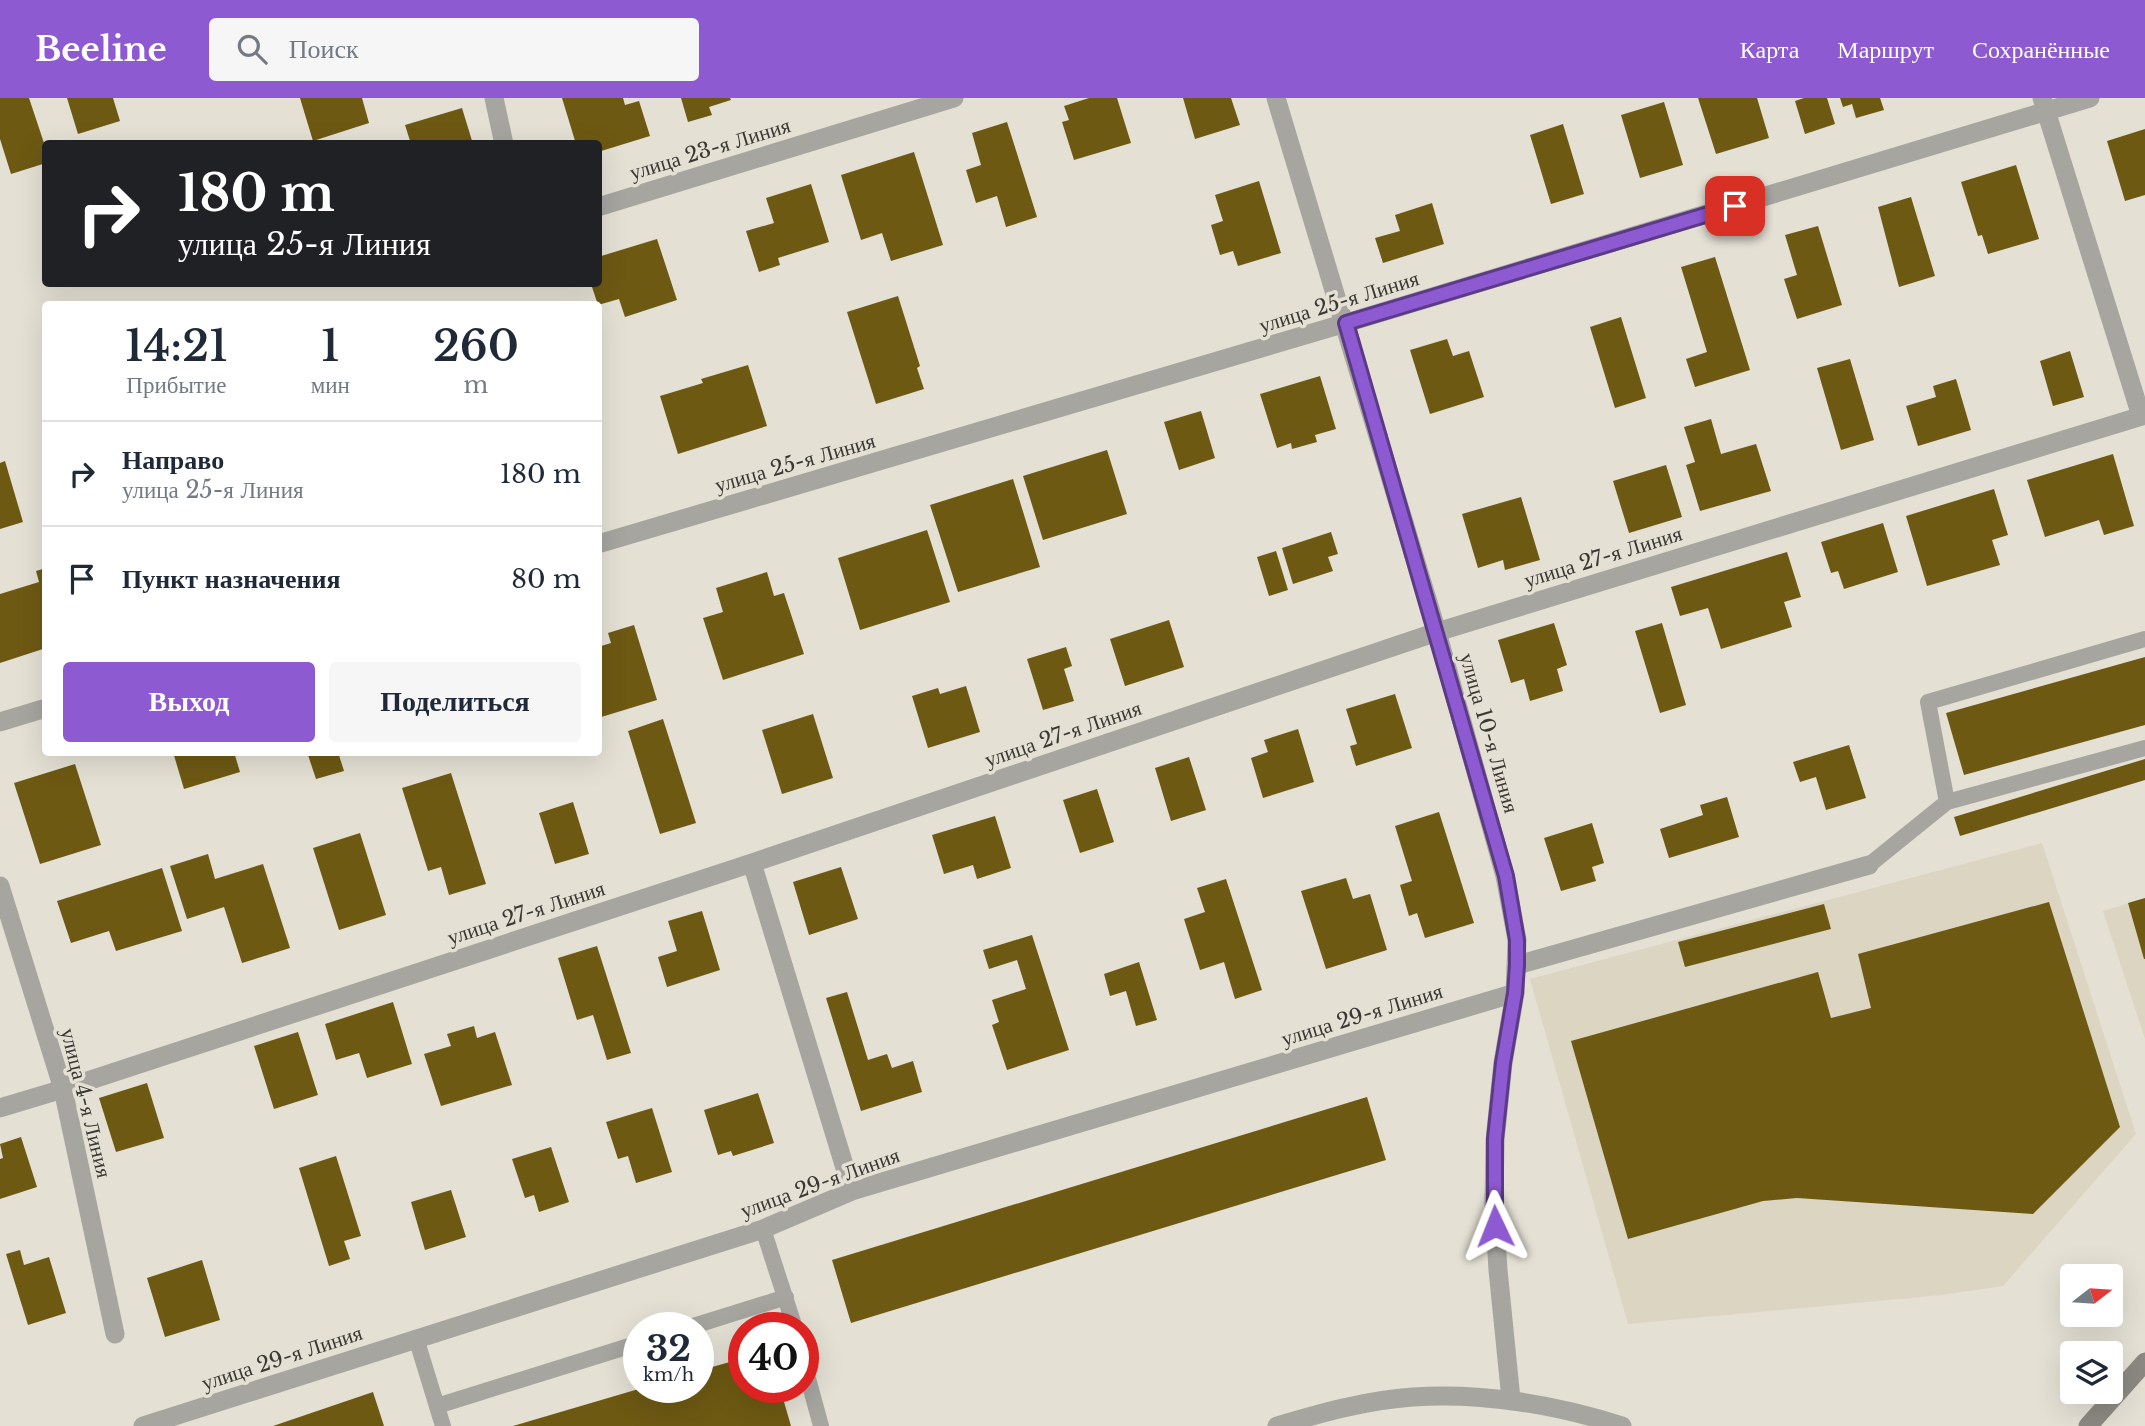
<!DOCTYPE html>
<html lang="ru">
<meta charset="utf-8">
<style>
body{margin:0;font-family:"Libre Baskerville",serif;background:#f6f6f7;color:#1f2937;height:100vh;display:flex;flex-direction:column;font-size:26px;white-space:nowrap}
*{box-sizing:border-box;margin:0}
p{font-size:23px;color:#747a83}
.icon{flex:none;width:38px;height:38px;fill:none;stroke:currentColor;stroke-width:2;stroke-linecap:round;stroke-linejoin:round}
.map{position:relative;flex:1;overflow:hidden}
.side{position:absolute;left:42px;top:203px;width:560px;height:455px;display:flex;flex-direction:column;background:#fff;border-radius:7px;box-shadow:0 7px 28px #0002}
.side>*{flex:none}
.guide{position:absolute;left:42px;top:42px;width:560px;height:147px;border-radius:7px;box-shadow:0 7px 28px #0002;background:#202124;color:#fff;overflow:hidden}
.needle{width:46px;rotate:73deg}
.tools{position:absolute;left:2060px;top:1166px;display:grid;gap:14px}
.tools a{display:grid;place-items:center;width:63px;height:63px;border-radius:7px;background:#fff;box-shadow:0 7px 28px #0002;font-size:35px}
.speed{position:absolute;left:623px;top:1214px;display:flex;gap:14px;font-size:35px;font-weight:700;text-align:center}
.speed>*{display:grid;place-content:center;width:91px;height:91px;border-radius:50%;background:#fff;box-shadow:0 7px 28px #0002;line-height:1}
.speed small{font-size:18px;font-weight:400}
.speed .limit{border:10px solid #d22;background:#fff;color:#111}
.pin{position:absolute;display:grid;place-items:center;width:60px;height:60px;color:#fff;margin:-30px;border-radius:14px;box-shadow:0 4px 10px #0006}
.me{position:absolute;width:77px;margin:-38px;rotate:358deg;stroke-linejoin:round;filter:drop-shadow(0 0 5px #0008)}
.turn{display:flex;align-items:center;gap:24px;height:147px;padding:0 21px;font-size:32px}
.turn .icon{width:91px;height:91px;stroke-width:2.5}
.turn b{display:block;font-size:49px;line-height:60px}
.eta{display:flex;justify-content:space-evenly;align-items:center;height:119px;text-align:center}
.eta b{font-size:42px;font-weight:600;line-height:49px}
.cta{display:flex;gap:14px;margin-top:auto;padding:14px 21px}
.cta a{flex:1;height:80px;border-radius:7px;background:#8e5ad2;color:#fff;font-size:28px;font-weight:600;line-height:80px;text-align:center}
.cta a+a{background:#f6f6f7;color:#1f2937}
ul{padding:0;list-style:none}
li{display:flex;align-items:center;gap:21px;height:105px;padding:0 21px;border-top:2px solid #e0e1e3}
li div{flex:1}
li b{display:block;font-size:26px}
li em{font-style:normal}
header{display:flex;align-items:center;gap:42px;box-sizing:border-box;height:98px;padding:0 35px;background:#8e5ad2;color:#fff}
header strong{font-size:33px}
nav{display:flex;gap:38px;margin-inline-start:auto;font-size:24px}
.search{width:490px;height:63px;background:#f6f6f7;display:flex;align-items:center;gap:18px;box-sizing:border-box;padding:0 24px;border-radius:7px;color:#747a83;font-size:26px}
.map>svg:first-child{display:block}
.built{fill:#dbd5c2}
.building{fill:#6e5913}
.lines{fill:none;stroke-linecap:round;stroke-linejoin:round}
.service{stroke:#a7a5a0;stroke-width:16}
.minor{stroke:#a7a5a0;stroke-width:19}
.tertiary{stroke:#a7a5a0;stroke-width:19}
.secondary{stroke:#8c8982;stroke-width:19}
.route-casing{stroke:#5c3a88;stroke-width:18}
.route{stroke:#8e5ad2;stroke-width:12}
.labels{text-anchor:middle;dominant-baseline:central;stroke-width:7;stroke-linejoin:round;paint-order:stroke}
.street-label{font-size:21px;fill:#393833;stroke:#e4e0d4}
</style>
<header>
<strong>Beeline</strong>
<div class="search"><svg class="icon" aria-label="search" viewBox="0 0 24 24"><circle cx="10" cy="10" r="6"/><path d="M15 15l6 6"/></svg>Поиск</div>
<nav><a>Карта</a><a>Маршрут</a><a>Сохранённые</a></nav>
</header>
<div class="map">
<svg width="2145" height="1328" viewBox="0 0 2145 1328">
<rect width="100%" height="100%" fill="#e4e0d4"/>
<path class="built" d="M2042,745l94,291 -133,152 -61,9 -314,29 -98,-345z
M2145,800v141l-42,-128z"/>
<path class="building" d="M0,0h29l17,51v14l-35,11 -11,-35z
M67,0h46l7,23 -42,13z
M300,0h62l7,25 -56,18z
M562,0h61l2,7 14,-4 11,35 -52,16v-8h-22z
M681,0h49l1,2 -22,7 3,8 -24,7z
M1089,0h28l14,45 -57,17 -12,-38 7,-2 -5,-14z
M1183,0h48l9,27 -45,14z
M1698,0h59l12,40 -53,16z
M1804,0h23l8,26 -30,10 -10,-33z
M1840,0h40l4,12 -28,8 -4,-14 -9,3z
M1664,4l19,63 -43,13 -19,-63z
M462,10l11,36h-62l-6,-19z
M1007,24l30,95 -31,10 -9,-31 -21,7 -10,-33 15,-5 -9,-32z
M1563,26l21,70 -33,10 -21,-69z
M2145,31v66l-20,6 -18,-60z
M914,54l29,93 -52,16 -9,-28 -21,7 -20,-65z
M2016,67l23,74 -51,15 -6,-19 -4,1 -17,-54z
M1259,83l22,72 -43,13 -5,-15 -13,4 -9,-30 12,-4 -8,-26z
M811,86l18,58 -51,16 2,7 -21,7 -13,-41 28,-8 -8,-25z
M1911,99l24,79 -36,11 -21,-80z
M1432,105l12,41 -61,19 -8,-25 25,-7 -5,-16z
M1818,128l24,79 -45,14 -13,-40 13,-4 -12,-40z
M657,141l20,61 -52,17 -6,-18 -21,6 -7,-21h7v-27z
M1715,159l35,113 -55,17 -9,-28 21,-7 -26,-85z
M898,198l22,70 -3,2 7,21 -48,15 -29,-92z
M1621,219l25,81 -31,10 -25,-81z
M1447,241l6,17 16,-5 15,46 -54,17 -20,-64z
M2070,253l14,46 -31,9 -13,-45z
M1850,261l24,81 -33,10 -24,-82z
M748,267l19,61 -89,28 -18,-58 43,-13 -2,-4z
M1320,278l16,53 -21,6 2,7 -25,7 -1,-6 -14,5 -17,-54z
M1956,281l15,51 -53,16 -12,-40 30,-9 -3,-11z
M1201,313l14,47 -36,12 -15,-48z
M1711,321l10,35 35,-10 15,47 -71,20 -14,-46 9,-3 -11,-35z
M1107,352l20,64 -84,26 -20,-64z
M2113,356l21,72 -30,9 -5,-15 -54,17 -18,-57z
M5,363l18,61 -23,7v-66z
M1666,367l16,52 -53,16 -16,-52z
M1013,381l27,88 -82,25 -28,-87z
M1994,391l14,46 -16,5 8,25 -73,21 -21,-70z
M1521,399l19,63 -35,10 -2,-10 -25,8 -16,-54z
M1883,425l15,49 -54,17 -6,-18 -7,2 -10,-31z
M927,432l23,72 -90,28 -22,-72z
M1331,434l7,22 -10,3 5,14 -40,13 -11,-36z
M1276,453l12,39 -19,6 -12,-39z
M1787,454l14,45 -17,5 8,25 -71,22 -13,-41 -28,8 -9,-29z
M46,470v80l-46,15v-69l39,-12 -3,-11z
M767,474l7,24 10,-3 20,61 -81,26 -20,-62 20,-6 -7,-24z
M1169,522l15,47 -59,19 -15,-47z
M1554,525l13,42 -10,4 6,22 -33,10 -6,-22 -13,4 -13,-43z
M1662,525l24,82 -26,8 -25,-82z
M634,527l23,75 -59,18v-71l13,-4 -3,-10z
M1066,549l6,19 -8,3 10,32 -31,9 -16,-51z
M2145,559v68l-181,50 -18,-62z
M966,588l14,46 -52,16 -16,-52 26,-8 2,6z
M1395,596l17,54 -56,18 -6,-20 7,-2 -11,-35z
M813,616l20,64 -51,16 -20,-64z
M663,621l33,104 -36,11 -32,-103z
M1298,631l16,53 -51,16 -12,-40 17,-6 -4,-12z
M1849,647l17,53 -40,12 -10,-33 -16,5 -7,-20z
M173,654h61l6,20 -56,17z
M307,654h31l6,19 -28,8z
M1189,659l17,53 -35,11 -16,-53z
M2145,661v21l-185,56 -6,-19z
M75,666l26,81 -61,19 -26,-81z
M451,675l35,111 -37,11 -8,-28 -13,4 -26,-83z
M1097,691l17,53 -34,11 -17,-53z
M1727,699l12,40 -70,21 -9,-29 43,-14 -3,-10z
M573,704l16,52 -34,10 -16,-51z
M1439,714l35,111 -49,15 -8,-25 -8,3 -9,-31 12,-4 -17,-55z
M995,718l16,52 -34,11 -4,-14 -29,9 -12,-39z
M1592,725l12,40 -12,4 4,14 -35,10 -17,-53z
M360,735l26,82 -47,15 -26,-82z
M208,756l7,25 48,-15 27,84 -48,15 -18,-56 -37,12 -17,-53z
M841,769l17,52 -49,16 -16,-53z
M162,770l20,63 -66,20 -7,-20 -38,12 -14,-42z
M1346,780l7,21 17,-5 17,56 -61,19 -25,-78z
M1226,781l36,111 -27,9 -11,-37 -24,8 -16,-51 21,-7 -8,-24z
M2145,800v61h-1l-16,-56z
M2049,804l71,225 -87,87 -236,-16 -34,3 -135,38 -57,-198 247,-69 13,46 40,-10 -13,-54z
M1824,806l7,25 -146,38 -7,-25z
M702,813l18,59 -53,17 -9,-30 19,-6 -9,-30z
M1032,837l37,115 -62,20 -15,-45 7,-3 -7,-22 34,-11 -9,-29 -28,9 -6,-19z
M597,848l34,107 -24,7 -14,-45 -16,5 -19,-62z
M1139,864l18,58 -21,6 -10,-35 -16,5 -6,-22z
M847,894l21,68 19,-6 5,14 21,-7 9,31 -61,19 -35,-113z
M393,904l19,62 -45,14 -8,-25 -23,7 -11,-36z
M474,928l3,12 18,-6 17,53 -71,21 -17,-52 27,-8 -4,-12z
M298,934l20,63 -44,14 -20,-63z
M147,985l17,55 -48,14 -17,-54z
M758,995l16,50 -41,13 -2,-5 -13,4 -14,-45z
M1367,999l19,63 -535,163 -19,-63z
M652,1010l20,64 -36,11 -8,-27 -10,3 -12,-37z
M21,1039l16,50 -37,12v-40l3,-1 -3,-14z
M551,1049l18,55 -30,10 -5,-17 -9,3 -13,-39z
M336,1058l25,80 -17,5 6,18 -21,7 -30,-98z
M451,1092l15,47 -41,13 -14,-48z
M20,1152l4,15 25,-8 17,56 -38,12 -22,-71z
M202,1162l18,60 -55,17 -18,-59z
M744,1260v30h36l11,38h-278l129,-38h56v-17z
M373,1294l11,34h-111z"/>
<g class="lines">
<path class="service" d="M1947,704l198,-54
M1869,767l78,-63 -19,-100 217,-63
M763,1131l32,99
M687,1230l99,-31
M416,1240l27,88
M803,1262l18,66
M437,1308l202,-63"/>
<path class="minor" d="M494,0l10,46
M2042,0l99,318
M598,109l356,-109
M598,446l748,-221 744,-225
M0,624l46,-14
M752,765l100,328
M0,788l63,203 52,245
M1517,867l352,-100
M0,1010l63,-19 689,-226 685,-231 708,-217
M143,1328l620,-197 89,-38 663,-198"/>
<path class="tertiary" d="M1276,0l161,534 68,244 12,64 -2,53 -12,70 -8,77 -1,64 4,66 13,129
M1277,1328c44,-13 90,-26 136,-29 68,-5 145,8 209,29"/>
<path class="secondary" d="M2088,1328l57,-64"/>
</g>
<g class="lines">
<g class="route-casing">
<path id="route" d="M1495,1128v-87l8,-76 12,-70 2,-28v-25l-11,-64 -160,-553 389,-117"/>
</g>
<use href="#route" class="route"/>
</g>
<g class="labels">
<g class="street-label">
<text transform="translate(710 51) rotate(-17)">улица 23-я Линия</text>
<text transform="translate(1339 204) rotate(-17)">улица 25-я Линия</text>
<text transform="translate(795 365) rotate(-16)">улица 25-я Линия</text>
<text transform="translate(1603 459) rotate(-17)">улица 27-я Линия</text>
<text transform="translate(1489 635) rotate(74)">улица 10-я Линия</text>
<text transform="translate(1063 636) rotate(-19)">улица 27-я Линия</text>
<text transform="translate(526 815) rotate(-18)">улица 27-я Линия</text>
<text transform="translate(1362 917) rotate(-17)">улица 29-я Линия</text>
<text transform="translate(86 1005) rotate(76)">улица 4-я Линия</text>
<text transform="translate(820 1085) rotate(-20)">улица 29-я Линия</text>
<text transform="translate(282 1260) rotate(-18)">улица 29-я Линия</text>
</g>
</g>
</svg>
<div class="tools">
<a><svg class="needle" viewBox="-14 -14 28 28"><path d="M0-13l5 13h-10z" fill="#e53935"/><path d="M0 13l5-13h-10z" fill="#747a83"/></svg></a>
<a><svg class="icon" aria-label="layers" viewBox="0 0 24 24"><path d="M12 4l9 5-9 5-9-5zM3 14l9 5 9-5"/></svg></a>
</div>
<div class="speed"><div>32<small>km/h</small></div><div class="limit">40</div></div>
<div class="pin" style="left:1735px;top:108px;background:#d93025"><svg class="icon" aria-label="arrive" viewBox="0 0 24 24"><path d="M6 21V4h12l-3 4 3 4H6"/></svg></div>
<svg class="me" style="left:1495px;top:1128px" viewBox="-20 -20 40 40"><path d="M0-17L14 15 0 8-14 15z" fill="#8e5ad2" stroke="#fff" stroke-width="4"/></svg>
<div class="guide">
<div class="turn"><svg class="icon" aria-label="right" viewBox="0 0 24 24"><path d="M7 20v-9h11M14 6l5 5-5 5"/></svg><div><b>180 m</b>улица 25-я Линия</div></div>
</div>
<section class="side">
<div class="eta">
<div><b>14:21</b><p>Прибытие</p></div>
<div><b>1</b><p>мин</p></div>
<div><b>260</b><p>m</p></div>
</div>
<ul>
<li><svg class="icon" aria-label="right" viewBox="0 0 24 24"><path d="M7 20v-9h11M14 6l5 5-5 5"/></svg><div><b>Направо</b><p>улица 25-я Линия</p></div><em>180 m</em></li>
<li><svg class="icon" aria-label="arrive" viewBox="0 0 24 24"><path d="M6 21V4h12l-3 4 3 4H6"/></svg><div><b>Пункт назначения</b></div><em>80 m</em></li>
</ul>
<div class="cta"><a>Выход</a><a>Поделиться</a></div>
</section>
</div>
